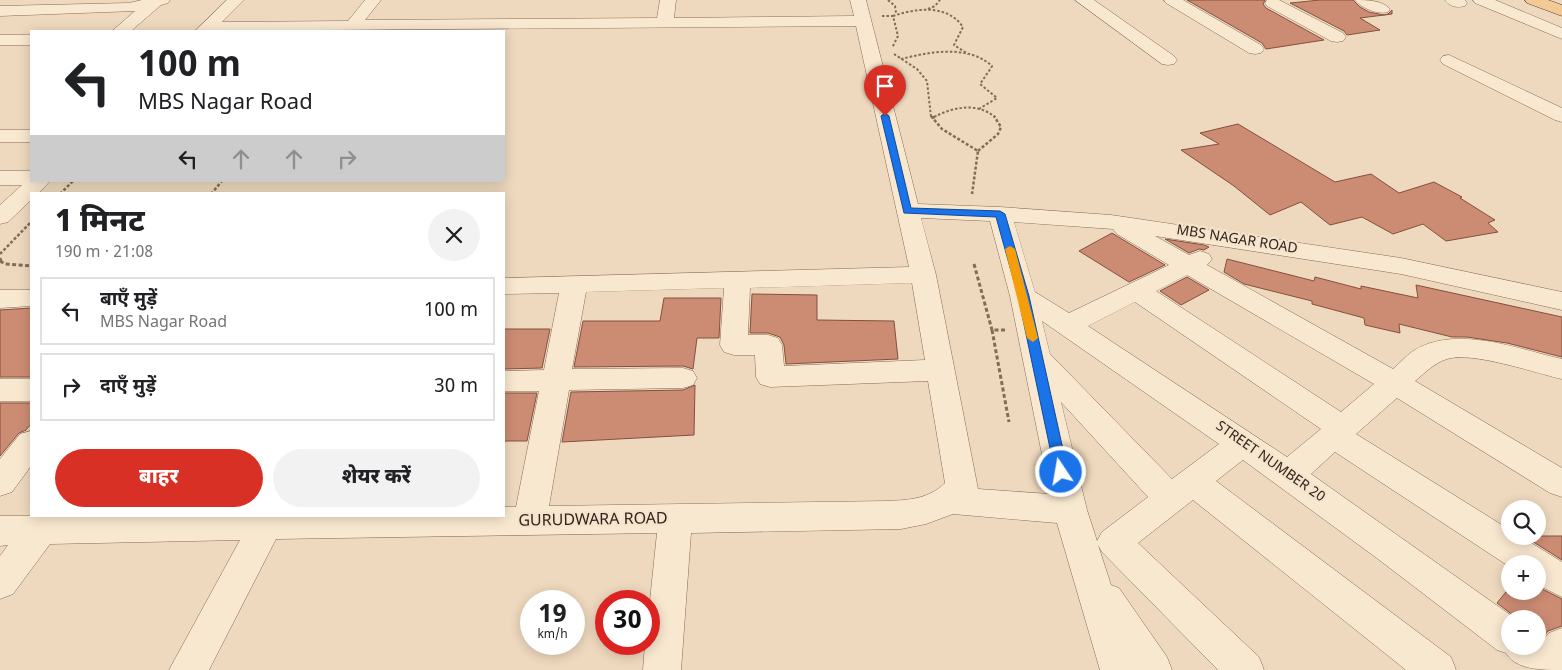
<!DOCTYPE html>
<html lang="hi">
<meta charset="utf-8">
<style>
body{margin:0;font-family:Georgia,"Noto Sans Devanagari",serif;background:#f2f2f2;color:#202124;height:100vh;display:flex;flex-direction:column;font-size:19px;white-space:nowrap}
*{box-sizing:border-box;margin:0}
p{font-size:16px;color:#757577}
.icon{flex:none;width:28px;height:28px;fill:none;stroke:currentColor;stroke-width:2;stroke-linecap:round;stroke-linejoin:round}
.map{position:relative;flex:1;overflow:hidden}
.details{position:absolute;left:30px;top:192px;width:475px;height:325px;display:flex;flex-direction:column;background:#fff;border-radius:0px;box-shadow:0 2px 12px #0003}
.details>*{flex:none}
.guide{position:absolute;left:30px;top:30px;width:475px;height:152px;border-radius:0px;box-shadow:0 2px 12px #0003;background:#fff;color:#202124;overflow:hidden}
.tools{position:absolute;left:1501px;top:500px;display:grid;gap:10px}
.tools a{display:grid;place-items:center;width:45px;height:45px;border-radius:50%;background:#fff;box-shadow:0 2px 12px #0003;font-size:25px}
.speed{position:absolute;left:520px;top:590px;display:flex;gap:10px;font-size:25px;font-weight:700;text-align:center}
.speed>*{display:grid;place-content:center;width:65px;height:65px;border-radius:50%;background:#fff;box-shadow:0 2px 12px #0003;line-height:1}
.speed small{font-size:12px;font-weight:400}
.speed .limit{border:8px solid #d22;background:#fff;color:#111}
.pin{position:absolute;display:grid;place-items:center;width:42px;height:42px;color:#fff;margin:-51px -21px;border-radius:50% 50% 50% 0;rotate:-45deg;box-shadow:0 0 5px #0007}
.pin .icon{rotate:45deg}
.me{position:absolute;width:55px;margin:-28px;rotate:348deg;stroke-linejoin:round;filter:drop-shadow(0 0 4px #0008)}
.turn{display:flex;align-items:center;gap:18px;height:105px;padding:0 25px;font-size:22px}
.turn .icon{width:65px;height:65px;stroke-width:2.5}
.turn b{display:block;font-size:35px;line-height:42px}
.lanes{display:flex;align-items:center;height:48px;padding:0 25px;background:#0003;justify-content:center;gap:25px;direction:ltr}
.lanes .off{opacity:.35}
.round{display:grid;place-items:center;flex:none;width:52px;height:52px;border-radius:26px;background:#f2f2f2}
.headline{display:flex;align-items:center;justify-content:space-between;height:85px;padding:0 25px}
h1{font-size:30px;font-weight:800;line-height:38px}
.button{display:flex;gap:10px;margin-top:auto;padding:10px 25px}
.button a{flex:1;height:58px;border-radius:30px;background:#d93025;color:#fff;font-size:20px;font-weight:800;line-height:58px;text-align:center}
.button a+a{background:#f2f2f2;color:#202124}
ul{padding:0;list-style:none}
li{display:flex;align-items:center;gap:15px;height:68px;margin:0 10px 8px;padding:0 15px;border:2px solid #e0e0e0;border-radius:0px}
li div{flex:1}
li b{display:block;font-size:19px}
li em{font-style:normal}
.map>svg:first-child{display:block}
.building{fill:#cc8c73;stroke:#85503c}
.lines{fill:none;stroke-linecap:round;stroke-linejoin:round}
.minor-casing{stroke:#866a56;stroke-width:1}
.major-casing{stroke:#53392b;stroke-width:1}
.path-far2{stroke:#866a56;stroke-width:2;stroke-dasharray:2.5 2;stroke-linecap:butt}
.path-far1{stroke:#866a56;stroke-width:2.5;stroke-dasharray:3 2;stroke-linecap:butt}
.path{stroke:#866a56;stroke-width:3;stroke-dasharray:4 2.5;stroke-linecap:butt}
.minor{fill:#f9e8d0;fill-rule:evenodd}
.major{fill:#f3c994;fill-rule:evenodd}
.route{fill:#1a73e8;stroke:#114b97}
.slow{fill:#f59e0b}
.labels{text-anchor:middle;dominant-baseline:central;stroke-width:4.5;stroke-linejoin:round;paint-order:stroke}
.street-label{font-size:14px;fill:#35241b;stroke:#f5e4cd}
.near-street-label{font-size:16px;fill:#35241b;stroke:#f5e4cd}
</style>
<div class="map">
<svg width="1562" height="670" viewBox="0 0 1562 670">
<rect width="100%" height="100%" fill="#eed9be"/>
<path class="building" d="M1187,0h78l-2,4 3,4 58,32 -58,9 -4,-6z
M1320,0h33l7,7 9,5 15,3 4,-1 4,-4v4l-32,4 20,12 -33,5 -3,-4 -54,-28z
M1238,124l97,58 36,-8 28,19 35,-11 28,15 -2,1 35,22 -7,3 10,9 -52,9 -23,-17 -30,10 -31,-17 -32,8 -29,-23 -31,13 -36,-29 -53,-36 38,-6 -19,-11z
M1112,233l23,14 30,18 -36,17 -50,-31z
M1165,239l39,6 5,2 -5,3 -5,-1 -10,4z
M1227,259l87,22 1,-4 46,12v-3l57,12 -2,-13 146,32v40l-55,-14 -40,-6h-15l-53,-13 1,9 -35,-8 -1,-7 -52,-14v-3l-68,-17 -20,-12z
M1187,277l22,13 -28,15 -21,-14z
M752,294l65,1v25l77,1 4,38 -112,5 -2,-19 -4,-8 -12,-4h-18z
M664,298h57l-2,40h-22l-4,31 -10,-3 -109,1 9,-46h77z
M31,308v69h-31v-67z
M504,329h46l-8,39 -38,1z
M695,385l-1,50 -132,7 9,-50 112,-2z
M504,393h33l-10,48h-23z
M0,403h31v21l-5,6 -7,3 -19,23z
M1524,536h38v24z
M1510,587v4h28v-4l24,12v27l-14,5 -4,5 -6,-3v-14h-20l-21,-16z"/>
<g class="lines">
<g class="minor-casing">
<path id="minor" d="M142,0h28l-2,3 -7,2 -30,26h-19l23,-20 -135,5v-10l129,-3z
M227,0h17l-22,22 126,-1 17,-21h16l-16,20 292,-2 3,-18h16l-2,18 180,-2 -4,-16h16l52,204 82,3 111,8 290,43 161,34v18l-161,-36 -246,-38 34,19 11,-4 9,3 3,5 -5,6 186,104c7,-6 13,-13 20,-18 43,-27 104,-2 149,8v20c-27,-6 -90,-28 -115,-20 -13,4 -22,14 -32,22l147,87v29l-12,-4 -153,-95 -41,36 154,96v6h10l42,26v35l-24,-12v-21h-28v3l-175,-115 -24,22 205,145h-6v27h28v-11l6,4 5,-6 13,-5v42c-20,0 -46,0 -56,-17l-9,-3 -119,-91 -135,-99 -27,21 235,176 5,13h-50l-213,-170 -55,43 121,114 5,13h-46l-116,-118 -4,-7 13,40 8,3 48,69 5,13h-72l-43,-147 -104,-9 -27,10 -25,5 -210,4 -10,137h-38l2,-26h4v-34l8,-77 -381,6 -67,131h-40l71,-130 -190,4 -37,50 -13,5v-43l8,-11 -8,1v-30h504v-9h12l23,-116h-35v-20l40,-1 15,-77 -55,1v-16l405,-11 -53,-241 -661,5zM921,218l69,3 20,75 40,198 -72,-5 -42,-214zM1014,222l99,7 4,5 52,31 -100,48 -34,-21zM1187,275l187,109 -33,28 -185,-121zM912,283l13,77 -141,6 -2,-21 -4,-7 -10,-3h-20l2,-47zM724,288l-4,57 4,7 10,3h21l1,22 4,7 10,3 158,-6 17,102c-16,16 -36,17 -57,18l-339,5 20,-116 114,-2 10,-3 4,-7 -4,-7 -10,-3 -111,1 14,-77zM1135,302l186,127 -34,28 -199,-131zM1042,321l177,123 -47,35 -122,-125zM1061,402l87,95 -46,35 -5,9 -10,-31z
M1075,0h19l80,56 3,4 -3,4 -6,1 -6,-1z
M1164,0h19l78,45 3,4 -3,4 -6,1 -6,-1 -83,-50z
M1267,0h12l64,33 3,4 -3,4 -6,1 -6,-1 -64,-35 -2,-3z
M1355,0c12,0 27,0 35,9l-2,3c-10,3 -27,-4 -33,-12z
M1445,0h20l2,3 -2,3c-8,2 -15,1 -20,-6z
M1473,0h22l67,28v11l-87,-36z
M0,35h31v10h-31z
M1449,55l113,53v14l-7,-2 -112,-56 -3,-4 3,-4z
M0,130h31v12h-31z
M0,171h31v10h19l-12,13h-7v6l-23,22 -8,2v-19l22,-20h-22z
M0,290h31v16l-31,2z
M0,379h31v22h-31z
M31,431v35l-19,26 -12,4v-37l20,-25z"/>
</g>
<g class="major-casing">
<path id="major" d="M1525,0h23l14,5v11l-35,-13z"/>
</g>
<path class="path-far2" d="M888,0l7,6 1,7
M928,9l7,-3 5,-6
M882,16h11l5,20 -6,12
M893,16c24,-8 54,-12 70,11l-9,18 14,9
M894,54l23,15 10,12 4,36
M901,59c28,-7 67,-15 91,7l-1,2 -11,16 17,14 -18,11
M934,117c19,-10 43,-15 61,0"/>
<path class="path-far1" d="M931,116l11,13 36,22 -6,43
M932,118l5,-2
M978,151l20,-17 3,-7 -7,-11
M60,194l13,-13
M211,194l11,-13
M0,254l31,-32
M0,258l2,4"/>
<path class="path" d="M0,261l5,3 26,2
M974,264l18,66
M1005,330h-13l17,92"/>
<use href="#minor" class="minor"/>
<use href="#major" class="major"/>
</g>
<path class="route" d="M885,113l4,3 22,92 89,3 5,3 24,82 39,176 -2,3 -5,2 -4,-2 -2,-3 -37,-176 -22,-79 -92,-4 -23,-97z"/>
<path class="slow" d="M1010,246l5,3 23,89 -5,4 -6,-4 -22,-89z"/>
<g class="labels">
<g class="street-label">
<text transform="translate(1237 240) rotate(9)">MBS NAGAR ROAD</text>
<text transform="translate(1270 462) rotate(35)">STREET NUMBER 20</text>
</g>
<g class="near-street-label">
<text transform="translate(593 521) rotate(-1)">GURUDWARA ROAD</text>
</g>
</g>
</svg>
<div class="tools">
<a><svg class="icon" aria-label="search" viewBox="0 0 24 24"><circle cx="10" cy="10" r="6"/><path d="M15 15l6 6"/></svg></a>
<a>+</a>
<a>−</a>
</div>
<div class="speed"><div>19<small>km/h</small></div><div class="limit">30</div></div>
<div class="pin" style="left:885px;top:116px;background:#d93025"><svg class="icon" aria-label="arrive" viewBox="0 0 24 24"><path d="M6 21V4h12l-3 4 3 4H6"/></svg></div>
<svg class="me" style="left:1061px;top:472px" viewBox="-20 -20 40 40"><circle r="17" fill="#1a73e8" stroke="#fff" stroke-width="3"/><path d="M0-11L8 9 0 5-8 9z" fill="#fff"/></svg>
<div class="guide">
<div class="turn"><svg class="icon" aria-label="left" viewBox="0 0 24 24"><path d="M17 20v-9H6M10 6l-5 5 5 5"/></svg><div><b>100 m</b>MBS Nagar Road</div></div>
<div class="lanes"><svg class="icon" aria-label="left" viewBox="0 0 24 24"><path d="M17 20v-9H6M10 6l-5 5 5 5"/></svg><svg class="icon off" aria-label="ahead" viewBox="0 0 24 24"><path d="M12 20V5M6 11l6-6 6 6"/></svg><svg class="icon off" aria-label="ahead" viewBox="0 0 24 24"><path d="M12 20V5M6 11l6-6 6 6"/></svg><svg class="icon off" aria-label="right" viewBox="0 0 24 24"><path d="M7 20v-9h11M14 6l5 5-5 5"/></svg></div>
</div>
<section class="details">
<div class="headline"><div><h1>1 मिनट</h1><p>190 m · 21:08</p></div><a class="round"><svg class="icon" aria-label="close" viewBox="0 0 24 24"><path d="M6 6l12 12M18 6L6 18"/></svg></a></div>
<ul>
<li><svg class="icon" aria-label="left" viewBox="0 0 24 24"><path d="M17 20v-9H6M10 6l-5 5 5 5"/></svg><div><b>बाएँ मुड़ें</b><p>MBS Nagar Road</p></div><em>100 m</em></li>
<li><svg class="icon" aria-label="right" viewBox="0 0 24 24"><path d="M7 20v-9h11M14 6l5 5-5 5"/></svg><div><b>दाएँ मुड़ें</b></div><em>30 m</em></li>
</ul>
<div class="button"><a>बाहर</a><a>शेयर करें</a></div>
</section>
</div>
